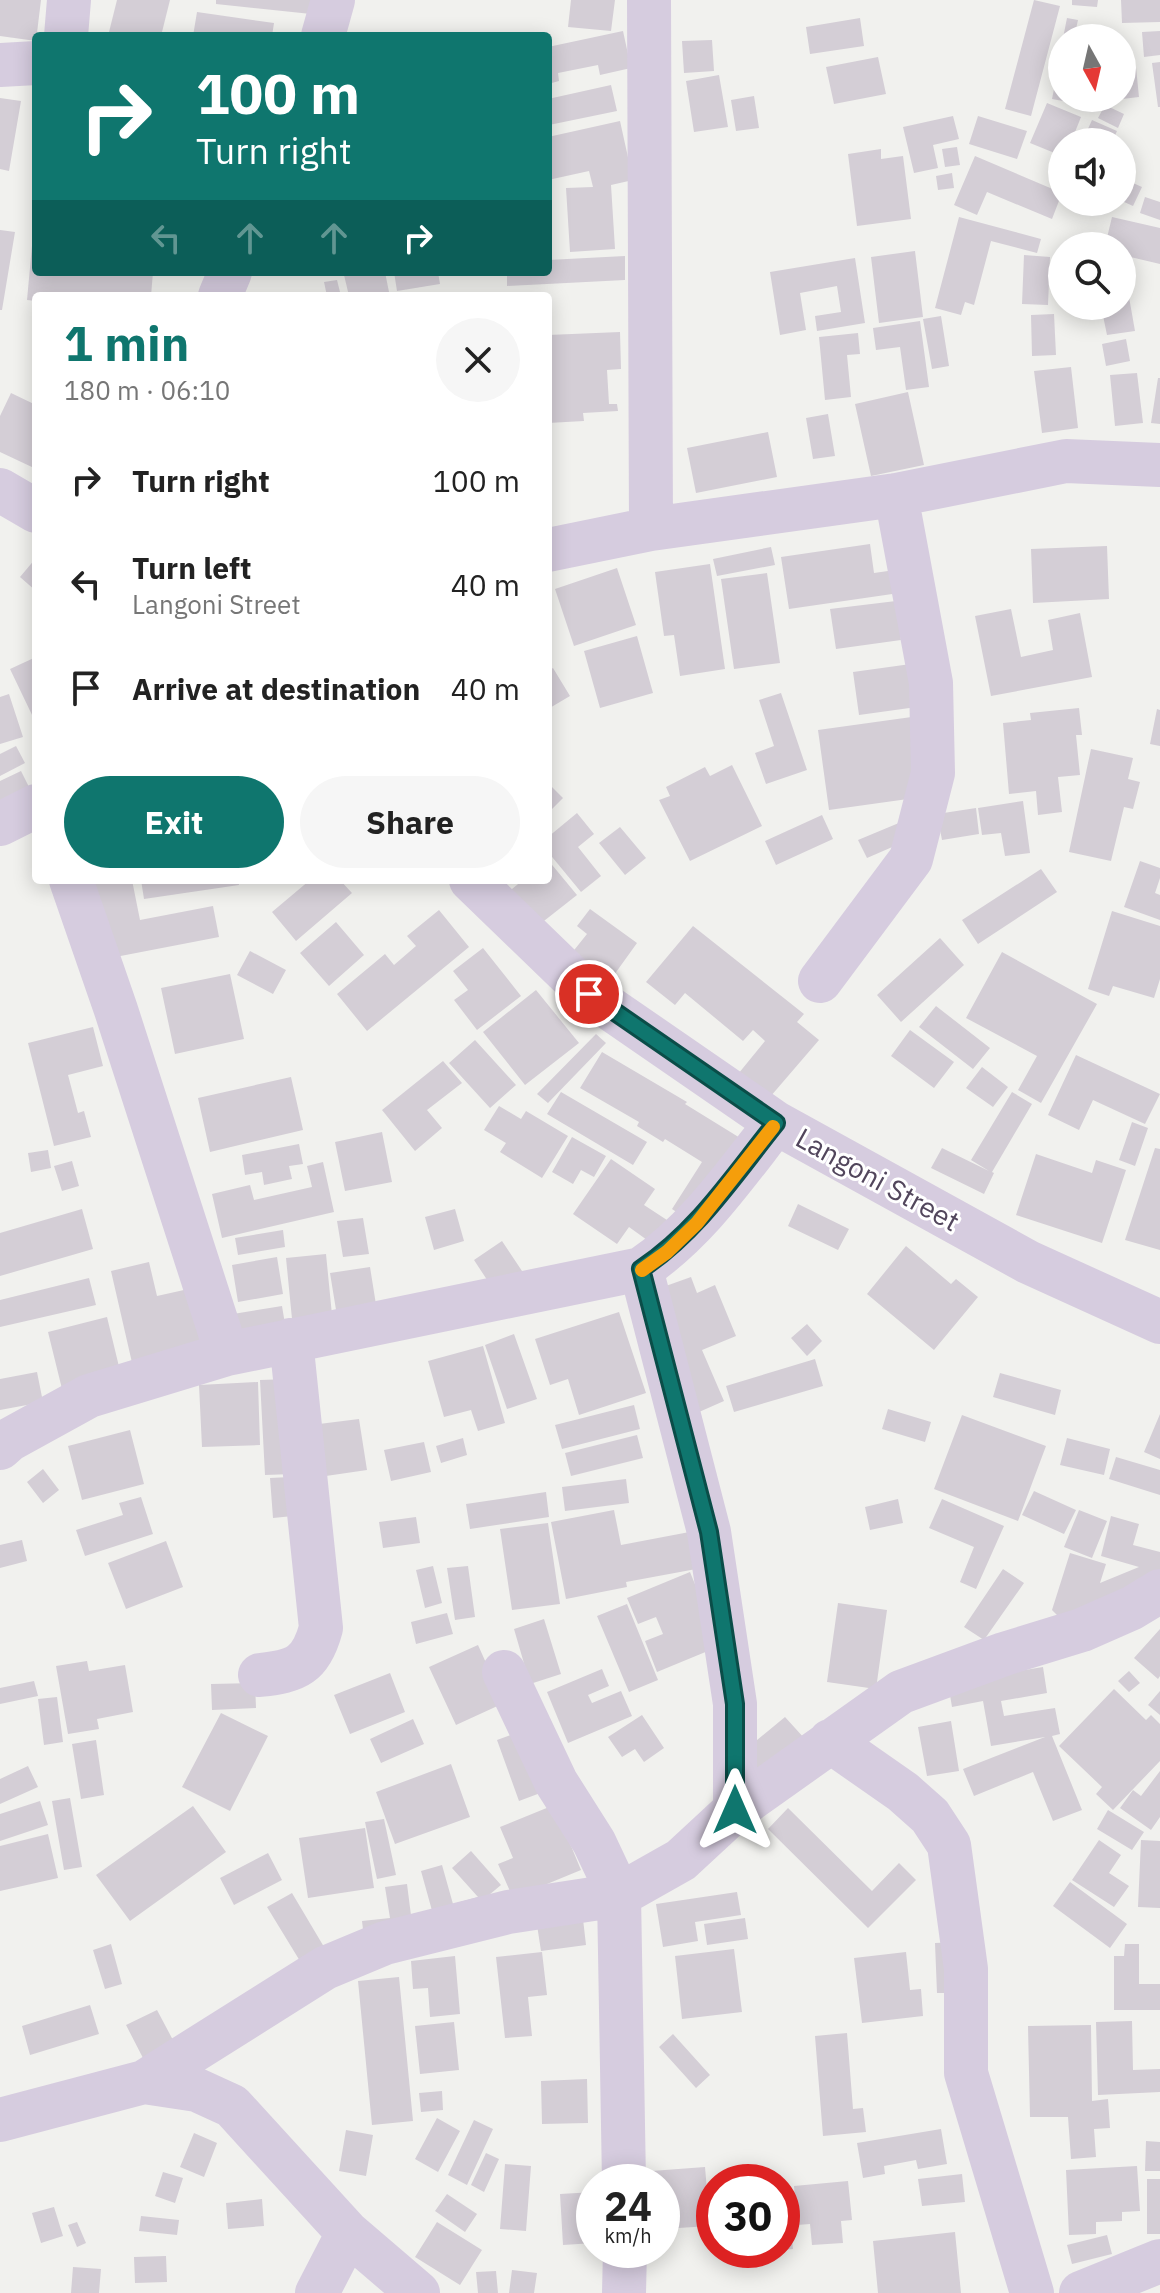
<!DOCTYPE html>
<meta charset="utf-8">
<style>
body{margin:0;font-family:"IBM Plex Sans",sans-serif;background:#f6f6f6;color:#222;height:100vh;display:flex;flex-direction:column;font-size:30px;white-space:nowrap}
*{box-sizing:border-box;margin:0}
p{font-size:26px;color:#767676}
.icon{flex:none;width:44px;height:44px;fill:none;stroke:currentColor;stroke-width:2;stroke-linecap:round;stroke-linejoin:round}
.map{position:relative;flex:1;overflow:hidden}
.panel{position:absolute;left:32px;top:292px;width:520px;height:592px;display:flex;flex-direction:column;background:#fff;border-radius:8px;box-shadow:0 4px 20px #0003}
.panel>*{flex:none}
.guide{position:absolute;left:32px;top:32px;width:520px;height:244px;border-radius:8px;box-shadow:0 4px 20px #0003;background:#0f766e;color:#fff;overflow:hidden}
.needle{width:52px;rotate:172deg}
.fabs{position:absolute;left:1048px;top:24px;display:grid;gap:16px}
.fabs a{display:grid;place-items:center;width:88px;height:88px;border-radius:50%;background:#fff;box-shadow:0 4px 20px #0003;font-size:40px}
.speed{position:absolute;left:576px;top:2164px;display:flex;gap:16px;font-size:40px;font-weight:700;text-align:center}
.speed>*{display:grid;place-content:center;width:104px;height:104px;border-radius:50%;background:#fff;box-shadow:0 4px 20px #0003;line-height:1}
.speed small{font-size:20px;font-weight:400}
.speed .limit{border:12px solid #d22;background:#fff;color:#111}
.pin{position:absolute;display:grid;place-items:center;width:68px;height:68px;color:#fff;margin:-34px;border:4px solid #fff;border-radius:50%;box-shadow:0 2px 8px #0007}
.me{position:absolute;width:88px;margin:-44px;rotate:0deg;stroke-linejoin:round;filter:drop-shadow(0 0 6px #0008)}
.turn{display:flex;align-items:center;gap:28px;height:168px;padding:0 32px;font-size:36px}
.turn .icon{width:104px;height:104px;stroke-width:2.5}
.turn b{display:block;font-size:56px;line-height:68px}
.lanes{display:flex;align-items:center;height:76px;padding:0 32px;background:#0003;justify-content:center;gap:40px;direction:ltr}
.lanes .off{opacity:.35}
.round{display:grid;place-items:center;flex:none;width:84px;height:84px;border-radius:42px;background:#f6f6f6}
.summary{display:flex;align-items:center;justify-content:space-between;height:136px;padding:0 32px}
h1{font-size:48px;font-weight:700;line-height:60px;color:#0f766e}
.cta{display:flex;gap:16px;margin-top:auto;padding:16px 32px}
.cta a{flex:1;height:92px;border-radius:48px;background:#0f766e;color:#fff;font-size:32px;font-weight:700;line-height:92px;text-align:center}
.cta a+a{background:#f6f6f6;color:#222}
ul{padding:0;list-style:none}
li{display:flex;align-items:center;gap:24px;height:104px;padding:0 32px}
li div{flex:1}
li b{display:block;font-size:30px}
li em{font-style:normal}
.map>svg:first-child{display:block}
.building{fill:#d4ced6}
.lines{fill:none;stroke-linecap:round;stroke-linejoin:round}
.minor{stroke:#d6ccdf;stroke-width:44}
.route-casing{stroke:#0a4d48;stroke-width:20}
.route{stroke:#0f766e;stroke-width:14}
.slow{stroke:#f59e0b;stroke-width:14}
.labels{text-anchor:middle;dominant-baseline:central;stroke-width:6;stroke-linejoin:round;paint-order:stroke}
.street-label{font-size:28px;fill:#52465c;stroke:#fff}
</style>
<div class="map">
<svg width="1160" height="2293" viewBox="0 0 1160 2293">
<rect width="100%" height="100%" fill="#f1f1ee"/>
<path class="building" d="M0,0h41l-5,41 -36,-5z
M117,0h53l-9,36h-53z
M216,0h97l-2,14 -95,-10z
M571,0h44l-4,31 -43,-4z
M1034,0l26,6 -29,110 -26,-7z
M1072,0h26l-1,7 -25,-2z
M1121,0h39v22l-38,1z
M197,12l77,11 -2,13h-79z
M860,18l4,28 -54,8 -4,-27z
M1067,18l11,2 -4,18h-11z
M623,31l8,37 -31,7 -2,-10 -40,8 1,8 -11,3v-37z
M1160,31v24l-16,2 -2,-25z
M712,40l2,31 -30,2 -2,-32z
M1061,54l1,44h19l-1,6 -28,-5z
M878,57l8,37 -52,10 -8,-37z
M1160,62v45h-2l-6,-44z
M1136,67l3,30 -17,2v-30z
M719,75l9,52 -34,5 -8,-51z
M611,85l6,26 -68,14 -1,-26z
M754,96l5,32 -23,3 -5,-31z
M0,98l21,3 -12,70 -9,-2z
M1047,103l34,14 -10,25h-9v14l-32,-13z
M1105,105l19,9 -6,14 -20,-10z
M953,116l6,23 -26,6 5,23 -24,5 -11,-46z
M978,116l49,15 -10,28 -48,-15z
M1092,120l25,11 -5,11h-30z
M620,121l13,59 -22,5 4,64 -45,3 -4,-64 27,-1 -4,-16 -41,9v-43z
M957,147l3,18 -15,2 -3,-18z
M881,149v10l22,-3 8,63 -54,7 -9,-72z
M975,156l87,37 -10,26 -65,-27 -10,23 -23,-10z
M952,173l2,15 -16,2 -2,-14z
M1122,178l20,9 -9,19 -11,-5z
M1145,197l15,5v18l-20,-7z
M959,217l82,22 -4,14 -46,-12 -17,64 -9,-3 -4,13 -26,-7z
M1112,217l48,11v36l-38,-9v-9h-17z
M34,224h2v48h117l-2,24h-115v5l-9,-1z
M0,230l15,2 -13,78h-2z
M915,251l8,66 -44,6 -8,-66z
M1024,255l26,2 -2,48 -26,-1z
M625,256v24l-118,6v-14h41v-12z
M855,258l10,65 -48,8 -2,-15 26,-4 -4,-26 -37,7 6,37 -26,5 -10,-63z
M1129,262l4,28 -11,2v-29z
M360,272h25l4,20 -21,4h-19l-5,-21z
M394,272h44l2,12 -43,7z
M337,280l4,16h-14l-3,-14z
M1129,297l6,34 -28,4 -6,-29h21v-8z
M1054,314l2,41 -24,1 -1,-41z
M941,316l8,50 -17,3 -9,-50z
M920,321l9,66 -23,3 -6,-43 -24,3 -3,-22z
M620,332l1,37 -14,1 2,34h8l1,7 -35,2 1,8 -36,2v-88z
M858,333l2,21 -13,1 4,42 -26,3 -6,-63z
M1126,339l4,22 -24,5 -4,-22z
M1071,367l7,61 -36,5 -8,-62z
M1137,373l6,50 -28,3 -5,-51z
M1158,378h2v46l-9,-1z
M908,392l16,73 -53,11 -16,-72z
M11,393l25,12 -2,63 -34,-16v-36z
M828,414l7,42 -22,3 -7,-41z
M768,432l9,45 -81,16 -9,-45z
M870,544l4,29 28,-4 4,23 -117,17 -8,-52z
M1107,546l2,53 -76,4 -2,-54z
M771,547l4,18 -58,11 -4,-17z
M36,558v33l-16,-14z
M710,564l15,105 -45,7 -6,-41 -10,1 -9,-64z
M617,568l19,57 -62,21 -19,-57z
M767,573l13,90 -46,6 -13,-90z
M896,601l5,39 -65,9 -6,-40z
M1011,609l10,48 32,-7 -5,-30 32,-7 12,64 -101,19 -16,-80z
M637,636l16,57 -53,15 -16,-57z
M36,657v59l-3,1 -23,-48z
M918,663l6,43 -65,9 -6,-43z
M553,668l17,28 -22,13v-38z
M781,693l26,77 -41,14 -11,-31 19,-7 -15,-46z
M9,694l14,43 -23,7v-47z
M1079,708l3,27h-6l4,40 -22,2 4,35 -24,3 -2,-24 -27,3 -6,-71 28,-3 -1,-7z
M1157,709l3,1v36l-10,-2z
M926,715l-11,83 -86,12 -11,-80z
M16,746l9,17 -25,13v-22z
M1091,749l42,9 -5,21 12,3 -7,27 -9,-2 -13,54 -42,-9z
M732,765l30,61 -72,35 -31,-61 11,-4 -4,-9 39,-20 5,9z
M21,771l14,28 -35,17v-35z
M548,783l15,15 -15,15z
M1023,801l7,52 -25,3 -4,-23 -19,2 -4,-27z
M976,808l3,26 -37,6 -5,-26z
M577,813l17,21 -16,13 23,29 -20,16 -33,-40v-15z
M822,815l11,24 -57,26 -11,-24z
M906,820l7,18 -46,20 -9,-18z
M620,827l26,31 -21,17 -26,-32z
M548,860l29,35 -42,33 -28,-35 16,-13h25z
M1140,861l20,7v10l-5,15 5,2v25l-36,-13z
M1041,869l16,23 -79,52 -16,-24z
M89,880h43l8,40 73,-14 6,31 -114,22z
M141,880h97l1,5 -95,14z
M310,880h30l12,13 -56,48 -24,-29z
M590,909l47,34 -28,39 -38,-28 16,-20 -10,-8z
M439,910l30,37 -102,84 -30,-37 48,-40 9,11 22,-19 -9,-10z
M1112,911l48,15v53l-6,19 -41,-12 -4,10 -21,-7z
M336,922l28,33 -35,31 -29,-33z
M693,926l111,88 -7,8 22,18 -55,64 -30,-25 31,-38 -12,-11 -10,11 -58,-48 -10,12 -29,-23z
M940,938l24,27 -63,57 -24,-27z
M483,948l38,48 -44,34 -23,-30 14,-10 -15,-19z
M250,951l36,19 -13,24 -36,-19z
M1002,952l95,52 -56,99 -23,-13 19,-34 -71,-38z
M230,974l14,65 -69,15 -14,-66z
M536,990l43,53 -54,42 -42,-53z
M936,1006l54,42 -17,21 -54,-42z
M93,1027l10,39 -35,9 10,38 6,-2 7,26 -37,9 -26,-103z
M910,1030l44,32 -20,26 -43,-32z
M596,1034l10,9 -58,60 -11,-9z
M475,1040l41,45 -26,23 -41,-45z
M602,1052l85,50 -2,2 60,37 -52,82 -21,-14 30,-47 -37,-23 -2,3 -26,-16 2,-4 -59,-34z
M1076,1055l84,39 -15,30 -52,-24 -14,30 -31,-15z
M443,1061l19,22 -35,27 15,18 -27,23 -33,-41z
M982,1067l26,20 -15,20 -27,-19z
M291,1077l12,53 -93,22 -12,-54z
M561,1092l86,50 -14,23 -86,-51z
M1012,1092l20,12 -40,68 2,1 -10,21 -53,-26 11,-20 47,23 -18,-11z
M499,1106l22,13 5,-8 42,25 -26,42 -42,-26 6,-9 -22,-13z
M1132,1122l16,6 -13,38 -16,-6z
M382,1132l10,50 -47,9 -10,-49z
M572,1137l34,19 -12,21 -13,-7 -8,14 -21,-12z
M299,1144l4,20 -14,2 3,13 -28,6 -2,-13 -17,3 -3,-20z
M1155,1148l5,1v101l-35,-10z
M48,1150l3,18 -20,4 -3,-19z
M1036,1154l56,19 4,-13 30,10 -24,73 -86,-28z
M611,1159l44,30 -11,16 26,17 -16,23 -25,-18 -12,17 -44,-30z
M72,1161l7,25 -17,5 -8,-25z
M323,1162l11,50 -112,26 -10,-44 38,-9 4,15 58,-13 -5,-21z
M798,1204l51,25 -11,21 -50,-24z
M82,1209l11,40 -93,27v-43z
M455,1209l9,32 -30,9 -9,-33z
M363,1218l6,36 -26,3 -6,-36z
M283,1230l2,17 -47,8 -3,-17z
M502,1241l24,36 -29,18 -23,-35z
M906,1246l45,38 5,-5 22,18 -44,53 -67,-56z
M326,1254l7,71 -40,4 -7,-71z
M277,1257l6,37 -45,8 -6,-37z
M149,1262l8,34 36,-8 14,62 -74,17 -22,-96z
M370,1267l8,50 -40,5 -8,-49z
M691,1277l6,16 18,-8 21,51 -34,14 22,51 -25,11 -36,-125z
M89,1278l7,27 -96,22v-27z
M282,1306l4,24 -49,9 -4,-25z
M619,1312l27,81 -67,22 -11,-36 -18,6 -15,-46z
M107,1317l15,62 -59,14 -15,-61z
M807,1324l15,17 -15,15 -16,-18z
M514,1334l23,65 -30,10 -22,-64z
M483,1346l22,77 -27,8 -7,-21 -27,7 -16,-56z
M815,1359l8,27 -89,26 -8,-26z
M37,1372l6,30 -43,8v-31z
M1000,1373l61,17 -6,25 -62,-18z
M289,1379l4,95 -28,1 -5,-95z
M258,1382l2,63 -58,2 -3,-62z
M634,1405l6,24 -78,20 -7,-24z
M888,1409l43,13 -6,20 -43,-13z
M1160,1414v45l-16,-7z
M962,1415l84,31 -28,75 -84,-32z
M359,1419l8,51 -48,7 -8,-52z
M130,1430l14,54 -62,16 -14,-54z
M637,1435l6,23 -72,18 -6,-23z
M463,1438l4,17 -26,8 -5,-17z
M1067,1438l43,11 -6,26 -44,-10z
M424,1442l7,30 -40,9 -7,-31z
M1116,1457l44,13v25l-51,-16z
M43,1469l16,21 -16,13 -16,-21z
M290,1477l3,39 -20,2 -3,-40z
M626,1479l3,24 -64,8 -3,-24z
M1034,1491l42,19 -12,24 -42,-19z
M546,1492l3,25 -79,12 -4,-25z
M141,1497l12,37 -68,22 -9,-26 47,-15 -4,-12z
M898,1499l5,24 -33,7 -5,-23z
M942,1499l62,27 -28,63 -16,-7 14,-35 -45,-19z
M614,1510l7,35 79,-15 7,37 -81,15 1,5 -61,12 -15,-77z
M1079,1510l28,11 -15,37 -28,-11z
M1111,1516l28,8 -6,21 27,7v30l-96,40 -12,-12 18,-57 36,11 -6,19 39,-16 -38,-11z
M416,1517l4,26 -37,5 -4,-26z
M548,1523l12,81 -48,6 -12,-81z
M22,1540l5,21 -27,7v-23z
M166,1541l17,46 -57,22 -18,-46z
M433,1566l9,37 -17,5 -9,-38z
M468,1566l7,51 -20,3 -8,-52z
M1003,1569l21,14 -40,57 -20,-13z
M690,1572l30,74 -63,26 -12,-31 18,-7 -7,-17 -18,7 -11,-26z
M838,1603l49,7 -11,79 -49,-7z
M627,1604l31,76 -29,12 -32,-76z
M447,1613l6,21 -37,10 -5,-22z
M544,1619l17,55 -31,10 -16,-55z
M1160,1629v47l-2,3 -24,-21z
M478,1645l26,58 -48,22 -27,-58z
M87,1661l2,10 36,-6 8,47 -36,7 2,10 -31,5 -12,-68z
M1043,1667l4,26 -46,8 3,15 51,-8 5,26 -8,2 30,74 -29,11 -20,-49 -59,24 -11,-27 82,-32 -54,9 -8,-45 -31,6 -4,-24z
M602,1669l7,17 -21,9 4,8 29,-12 11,25 -64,27 -21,-51z
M1129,1671l11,12 -11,9 -11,-11z
M390,1673l15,39 -55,22 -16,-39z
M34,1681l4,15 -38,8v-16z
M255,1683l1,25 -44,2 -1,-26z
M1114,1689l32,31 5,-5 9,9v37l-47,49 -17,-16 6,-7 -43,-41z
M1160,1691v24l-12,-10z
M57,1697l6,45 -19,3 -6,-46z
M221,1713l47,23 -38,75 -48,-24z
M642,1715l22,33 -20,14 -9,-13 -13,8 -14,-20z
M785,1717l20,22 -46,40 -20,-24z
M413,1719l11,25 -43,19 -11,-24z
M951,1721l8,50 -32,5 -9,-49z
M521,1731l22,61 -24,9 -22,-61z
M96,1740l8,55 -23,4 -9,-55z
M451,1764l19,53 -75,27 -19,-52z
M28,1766l10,21 -38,17v-25z
M1160,1771v46l-9,13 -31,-22 13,-18 8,6z
M70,1798l12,69 -18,3 -12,-69z
M40,1801l8,24 -48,16v-27z
M554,1805l27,65 -68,28 -15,-34 15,-6 -13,-31z
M193,1806l33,46 -96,69 -34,-46z
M788,1808l84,83 27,-28 17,17 -48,48 -100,-99z
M1108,1810l36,22 -12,18 -35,-21z
M384,1819l12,56 -19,4 -12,-57z
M365,1828l9,60 -66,10 -9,-60z
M48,1834l10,44 -58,13v-45z
M1099,1840l22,15 -12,18 20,13 -15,21 -42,-27z
M1141,1840l19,1v67l-22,-1z
M471,1851l30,34 -18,15 -47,25 -15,-54 21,-6 11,39 25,-7 -26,-29z
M268,1853l14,27 -48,25 -14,-27z
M1070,1882l57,42 -17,24 -57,-42z
M407,1884l6,47 -49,7 -2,-17 28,-3 -5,-31z
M737,1892l4,23 -46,7 3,19 -35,6 -7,-43z
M292,1893l35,59 -24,14 -36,-59z
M745,1918l3,21 -41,6 -3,-21z
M583,1919l3,26 -45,6 -4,-26z
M957,1942l3,51h-23l-2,-50z
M111,1944l11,40 -17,5 -12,-39z
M1125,1944h14v40h21v26h-46v-54h10z
M734,1949l8,63 -60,7 -7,-63z
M542,1952l5,43 -19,2 4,39 -27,2 -9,-81z
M906,1952l4,38 11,-1 2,27 -61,7 -8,-65z
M455,1956l5,58 -30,3 -2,-29 -15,1 -2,-28z
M399,1977l14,144 -41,4 -14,-144z
M90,2005l9,29 -69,21 -8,-29z
M157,2010l17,32 -31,16 -17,-33z
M1132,2021l1,49 27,-1v23l-62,3 -2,-73z
M454,2022l5,48 -39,4 -5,-48z
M1091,2025l1,76 16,-2 2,29 -16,1 2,28 -25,2 -3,-42h-38l-2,-91z
M847,2033l6,76 10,-1 3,24 -43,4 -8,-100z
M673,2034l37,41 -14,13 -37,-41z
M587,2079l1,44 -46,1 -1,-43z
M442,2091l1,19 -22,2 -2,-19z
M437,2118l23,13 -22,41 -23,-13z
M474,2120l19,9 -26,56 -19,-10z
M941,2129l6,35 -29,5 -2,-9 -32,6 1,8 -22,4 -6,-35z
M346,2130l27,5 -7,41 -27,-5z
M194,2133l23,10 -13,34 -24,-10z
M1146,2141l14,1v29h-15z
M486,2153l13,6 -15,33 -13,-7z
M505,2164l26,2 -5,65 -26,-2z
M1137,2166l3,45 -18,1v9l-26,1v12l-27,1 -3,-65z
M705,2167l5,59 -48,3v-47h-23l-1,-10z
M163,2172l20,6 -8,25 -20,-7z
M962,2174l3,28 -43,4 -4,-27z
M1147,2179h13v55h-13z
M848,2181l4,39 -11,1 2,22 -31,2 -2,-21 -13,1 -3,-39z
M594,2192v51l-31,2 -3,-51z
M447,2194l30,20 -12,18 -30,-21z
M262,2199l2,27 -36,3 -2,-26z
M788,2200l5,49 -11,1v-49z
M54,2207l9,29 -22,7 -9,-30z
M141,2216l38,4 -2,15 -38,-4z
M77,2222l9,21 -9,4 -9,-22z
M437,2222l45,28 -22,35 -45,-28z
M955,2232l6,61h-83l-5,-52z
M1107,2235l5,19 -40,10 -5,-19z
M166,2256l1,26 -32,1 -1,-26z
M73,2267l28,2 -2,24h-28z
M512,2270l25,3 -3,20h-25z
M496,2271l2,22h-20l-2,-21z"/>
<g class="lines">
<path class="minor" d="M649,0l2,529
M66,36l3,-36
M323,36l10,-36
M0,65l36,-2
M220,296l10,-24
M0,490l36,21
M548,550l103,-21 245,-34 170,-34 94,4
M0,824l36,-18
M71,880l45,130 111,344
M471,880l118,114 187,129 252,139 132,60
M820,981l91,-122 22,-86 -2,-90 -35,-188
M641,1269l68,263 26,172v106
M0,1448l9,-8 80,-44 138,-42 414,-85c56,-38 94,-94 135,-146
M504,1672l52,110 38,60 25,53 5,287
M260,1675c37,-4 51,-10 61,-47l-30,-288
M830,1741l73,51 27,24 19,29 17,124v104l66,220
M144,2082l181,-114 60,-25 123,-31 111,-17 62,-35 54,-50 166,-118 103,-38 78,-24 50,-22 28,-17
M0,2120l144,-38 53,8 35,16 116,127 70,60
M317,2293l31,-60
M624,2293l1,-43
M1081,2293l79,-32"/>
</g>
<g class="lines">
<g class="route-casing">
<path id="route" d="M589,994l187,129c-42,52 -78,108 -135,146l68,263 26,172v106"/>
</g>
<use href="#route" class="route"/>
<path class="slow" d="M642,1270l25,-18 30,-29 76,-96"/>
</g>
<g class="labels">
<g class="street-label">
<text transform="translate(878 1179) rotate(29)">Langoni Street</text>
</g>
</g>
</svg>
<div class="fabs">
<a><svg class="needle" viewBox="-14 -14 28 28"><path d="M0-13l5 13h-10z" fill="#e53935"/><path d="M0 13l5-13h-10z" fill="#767676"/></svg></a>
<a><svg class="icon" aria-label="sound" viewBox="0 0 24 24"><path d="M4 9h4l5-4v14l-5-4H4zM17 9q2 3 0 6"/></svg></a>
<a><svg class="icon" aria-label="search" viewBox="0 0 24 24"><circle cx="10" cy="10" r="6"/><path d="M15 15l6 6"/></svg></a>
</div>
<div class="speed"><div>24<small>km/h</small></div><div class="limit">30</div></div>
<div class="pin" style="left:589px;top:994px;background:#d93025"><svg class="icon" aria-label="arrive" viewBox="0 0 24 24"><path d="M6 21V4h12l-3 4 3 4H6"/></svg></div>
<svg class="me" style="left:735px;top:1810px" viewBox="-20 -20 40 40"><path d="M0-17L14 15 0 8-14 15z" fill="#0f766e" stroke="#fff" stroke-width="4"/></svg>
<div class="guide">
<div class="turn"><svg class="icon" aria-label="right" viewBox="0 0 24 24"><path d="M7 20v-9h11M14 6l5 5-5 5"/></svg><div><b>100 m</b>Turn right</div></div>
<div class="lanes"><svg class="icon off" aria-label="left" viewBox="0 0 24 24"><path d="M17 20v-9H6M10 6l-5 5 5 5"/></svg><svg class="icon off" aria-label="ahead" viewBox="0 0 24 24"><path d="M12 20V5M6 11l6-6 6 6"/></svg><svg class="icon off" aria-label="ahead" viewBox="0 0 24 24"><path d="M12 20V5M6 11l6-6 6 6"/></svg><svg class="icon" aria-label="right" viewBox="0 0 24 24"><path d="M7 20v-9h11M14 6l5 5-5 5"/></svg></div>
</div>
<section class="panel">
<div class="summary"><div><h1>1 min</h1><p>180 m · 06:10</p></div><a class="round"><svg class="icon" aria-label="close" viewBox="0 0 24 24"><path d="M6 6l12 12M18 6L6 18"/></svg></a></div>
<ul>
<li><svg class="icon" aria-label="right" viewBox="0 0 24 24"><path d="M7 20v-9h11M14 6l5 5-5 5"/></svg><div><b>Turn right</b></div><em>100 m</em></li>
<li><svg class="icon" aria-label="left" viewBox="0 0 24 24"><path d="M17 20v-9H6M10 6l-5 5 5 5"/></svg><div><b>Turn left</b><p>Langoni Street</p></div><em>40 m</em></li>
<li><svg class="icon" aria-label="arrive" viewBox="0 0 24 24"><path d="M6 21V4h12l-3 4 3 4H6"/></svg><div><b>Arrive at destination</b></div><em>40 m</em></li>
</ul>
<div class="cta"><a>Exit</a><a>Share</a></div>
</section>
</div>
